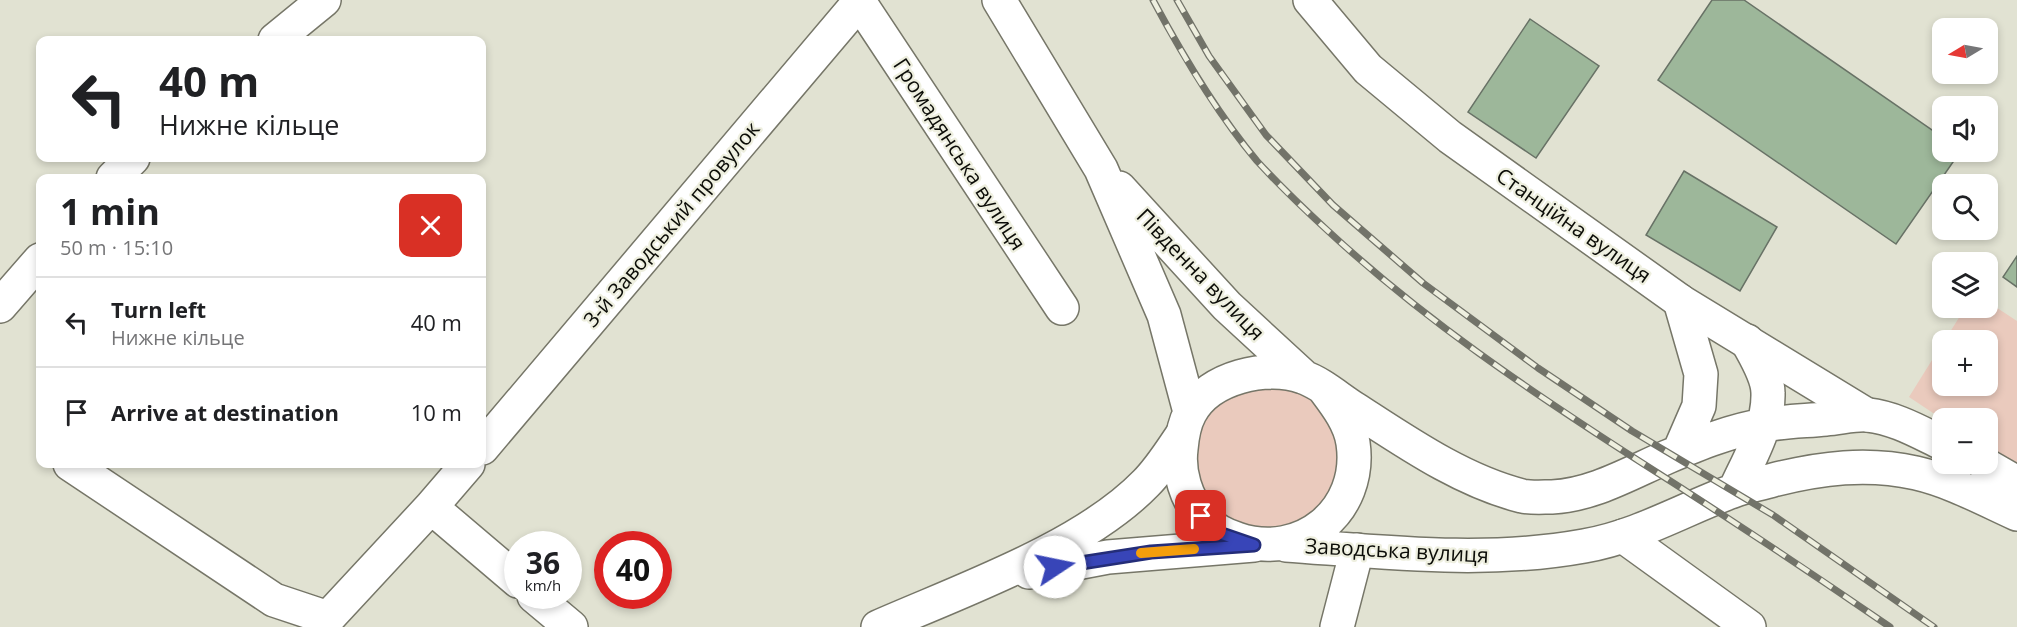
<!DOCTYPE html>
<meta charset="utf-8">
<style>
body{margin:0;font-family:"Open Sans",sans-serif;background:#f2f2f2;color:#202124;height:100vh;display:flex;flex-direction:column;font-size:22px;white-space:nowrap}
*{box-sizing:border-box;margin:0}
p{font-size:20px;color:#757577}
.icon{flex:none;width:33px;height:33px;fill:none;stroke:currentColor;stroke-width:2;stroke-linecap:round;stroke-linejoin:round}
.map{position:relative;flex:1;overflow:hidden}
.drawer{position:absolute;left:36px;top:174px;width:450px;height:294px;display:flex;flex-direction:column;background:#fff;border-radius:12px;box-shadow:0 3px 9px #0003}
.drawer>*{flex:none}
.guide{position:absolute;left:36px;top:36px;width:450px;height:126px;border-radius:12px;box-shadow:0 3px 9px #0003;background:#fff;color:#202124;overflow:hidden}
.needle{width:39px;rotate:260deg}
.controls{position:absolute;left:1932px;top:18px;display:grid;gap:12px}
.controls a{display:grid;place-items:center;width:66px;height:66px;border-radius:12px;background:#fff;box-shadow:0 3px 9px #0003;font-size:30px}
.speed{position:absolute;left:504px;top:531px;display:flex;gap:12px;font-size:30px;font-weight:700;text-align:center}
.speed>*{display:grid;place-content:center;width:78px;height:78px;border-radius:50%;background:#fff;box-shadow:0 3px 9px #0003;line-height:1}
.speed small{font-size:15px;font-weight:400}
.speed .limit{border:9px solid #d22;background:#fff;color:#111}
.pin{position:absolute;display:grid;place-items:center;width:51px;height:51px;color:#fff;margin:-26px;border-radius:12px;box-shadow:0 3px 9px #0006}
.me{position:absolute;width:66px;margin:-33px;rotate:79deg;stroke-linejoin:round;filter:drop-shadow(0 0 4px #0008)}
.turn{display:flex;align-items:center;gap:21px;height:126px;padding:0 24px;font-size:27px}
.turn .icon{width:78px;height:78px;stroke-width:2.5}
.turn b{display:block;font-size:42px;line-height:51px}
.round{display:grid;place-items:center;flex:none;width:63px;height:63px;border-radius:12px;background:#f2f2f2}
.headline{display:flex;align-items:center;justify-content:space-between;height:102px;padding:0 24px}
h1{font-size:36px;font-weight:700;line-height:45px}
ul{padding:0;list-style:none}
li{display:flex;align-items:center;gap:18px;height:90px;padding:0 24px;border-top:2px solid #e0e0e0}
li div{flex:1}
li b{display:block;font-size:22px}
li em{font-style:normal}
.map>svg:first-child{display:block}
.green{fill:#eacabd}
.building{fill:#9db79a;stroke:#687266;stroke-width:1.5}
.lines{fill:none;stroke-linecap:round;stroke-linejoin:round}
.minor-casing{stroke:#767668;stroke-width:36}
.major-casing{stroke:#767668;stroke-width:36}
.minor{stroke:#fff;stroke-width:33}
.major{stroke:#fff;stroke-width:33}
.rail-casing{stroke:#727369;stroke-width:7}
.rail{stroke:#eeefdf;stroke-width:4.5;stroke-dasharray:14;stroke-linecap:butt}
.route-casing{stroke:#242d78;stroke-width:15}
.route{stroke:#3845b8;stroke-width:10}
.slow{stroke:#f59e0b;stroke-width:10}
.labels{text-anchor:middle;dominant-baseline:central;stroke-width:4.5;stroke-linejoin:round;paint-order:stroke}
.street-label{font-size:21px;fill:#0c0d08;stroke:#eeefdf}
</style>
<div class="map">
<svg width="2017" height="627" viewBox="0 0 2017 627">
<rect width="100%" height="100%" fill="#e1e2d2"/>
<path class="green" d="M1988,302l29,19v162l-29,-19v-46l-46,1 -33,-22 33,-53v42h46v-46h-43l20,-32h23z
M1304,377l49,65 -45,94 -107,-19 -19,-82 23,-39z"/>
<path class="building" d="M1712,0h32l198,137v15h18l-64,92 -238,-164z
M1530,19l69,47 -63,92 -68,-46z
M1684,171l93,56 -37,64 -94,-56z
M2017,256v31l-14,-10z"/>
<g class="lines">
<g class="minor-casing">
<path id="minor" d="M858,0l204,308
M1310,0l58,69 82,68 230,164 187,114
M275,40l49,-40
M113,178l20,-20
M0,306l40,-46
M482,448l379,-448
M70,464l204,136 54,18 103,-111 37,-43
M431,507l87,74
M1623,536l126,91
M1029,572l79,-15 146,-12
M534,596l37,31
M878,627c84,-37 205,-79 268,-144 14,-14 25,-32 36,-48
M1337,627l20,-77"/>
</g>
<g class="major-casing">
<path id="major" d="M999,0l102,169 63,146 26,97
M1119,188l108,118 77,71
M1325,390c12,16 25,33 28,53 10,68 -52,118 -116,96 -13,-4 -26,-11 -35,-22 -16,-18 -24,-45 -21,-68 1,-12 3,-25 9,-36 19,-36 77,-49 113,-36 18,6 36,22 52,32 51,33 107,72 167,87 9,2 21,1 30,1 41,-2 78,-24 115,-40 31,-13 65,-27 98,-32 20,-4 41,-4 61,-6 14,-1 29,-5 42,-4 27,3 51,17 74,28
M1679,452l20,-46 2,-32 -21,-73
M1984,464l33,19
M1735,490c14,-31 34,-63 33,-97 0,-17 -13,-37 -21,-52
M1286,545c99,7 199,19 298,1 53,-9 100,-37 149,-55 13,-5 27,-7 40,-11 48,-12 94,-18 143,-7 35,8 68,26 101,41"/>
</g>
<use href="#minor" class="minor"/>
<use href="#major" class="major"/>
<g class="rail-casing">
<path id="rail" d="M1153,0c30,56 63,112 104,161 22,24 46,47 70,69 96,89 203,161 312,231 85,54 168,109 251,166
M1177,0l32,56 57,79 67,70 90,78 115,85 94,63 141,84 161,112"/>
</g>
<use href="#rail" class="rail"/>
</g>
<g class="lines">
<g class="route-casing">
<path id="route" d="M1055,567l96,-15 103,-7 -32,-11 -21,-18"/>
</g>
<use href="#route" class="route"/>
<path class="slow" d="M1141,553l53,-4"/>
</g>
<g class="labels">
<g class="street-label">
<text transform="translate(960 154) rotate(57)">Громадянська вулиця</text>
<text transform="translate(671 224) rotate(-50)">3-й Заводський провулок</text>
<text transform="translate(1574 225) rotate(35)">Станційна вулиця</text>
<text transform="translate(1201 274) rotate(46)">Південна вулиця</text>
<text transform="translate(1397 550) rotate(3)">Заводська вулиця</text>
</g>
</g>
</svg>
<div class="controls">
<a><svg class="needle" viewBox="-14 -14 28 28"><path d="M0-13l5 13h-10z" fill="#e53935"/><path d="M0 13l5-13h-10z" fill="#757577"/></svg></a>
<a><svg class="icon" aria-label="sound" viewBox="0 0 24 24"><path d="M4 9h4l5-4v14l-5-4H4zM17 9q2 3 0 6"/></svg></a>
<a><svg class="icon" aria-label="search" viewBox="0 0 24 24"><circle cx="10" cy="10" r="6"/><path d="M15 15l6 6"/></svg></a>
<a><svg class="icon" aria-label="layers" viewBox="0 0 24 24"><path d="M12 4l9 5-9 5-9-5zM3 14l9 5 9-5"/></svg></a>
<a>+</a>
<a>−</a>
</div>
<div class="speed"><div>36<small>km/h</small></div><div class="limit">40</div></div>
<div class="pin" style="left:1201px;top:516px;background:#d93025"><svg class="icon" aria-label="arrive" viewBox="0 0 24 24"><path d="M6 21V4h12l-3 4 3 4H6"/></svg></div>
<svg class="me" style="left:1055px;top:567px" viewBox="-20 -20 40 40"><circle r="19" fill="#fff"/><path d="M0-13L10 11 0 6-10 11z" fill="#3845b8"/></svg>
<div class="guide">
<div class="turn"><svg class="icon" aria-label="left" viewBox="0 0 24 24"><path d="M17 20v-9H6M10 6l-5 5 5 5"/></svg><div><b>40 m</b>Нижне кільце</div></div>
</div>
<section class="drawer">
<div class="headline"><div><h1>1 min</h1><p>50 m · 15:10</p></div><a class="round" style="background:#d93025;color:#fff"><svg class="icon" aria-label="close" viewBox="0 0 24 24"><path d="M6 6l12 12M18 6L6 18"/></svg></a></div>
<ul>
<li><svg class="icon" aria-label="left" viewBox="0 0 24 24"><path d="M17 20v-9H6M10 6l-5 5 5 5"/></svg><div><b>Turn left</b><p>Нижне кільце</p></div><em>40 m</em></li>
<li><svg class="icon" aria-label="arrive" viewBox="0 0 24 24"><path d="M6 21V4h12l-3 4 3 4H6"/></svg><div><b>Arrive at destination</b></div><em>10 m</em></li>
</ul>
</section>
</div>
